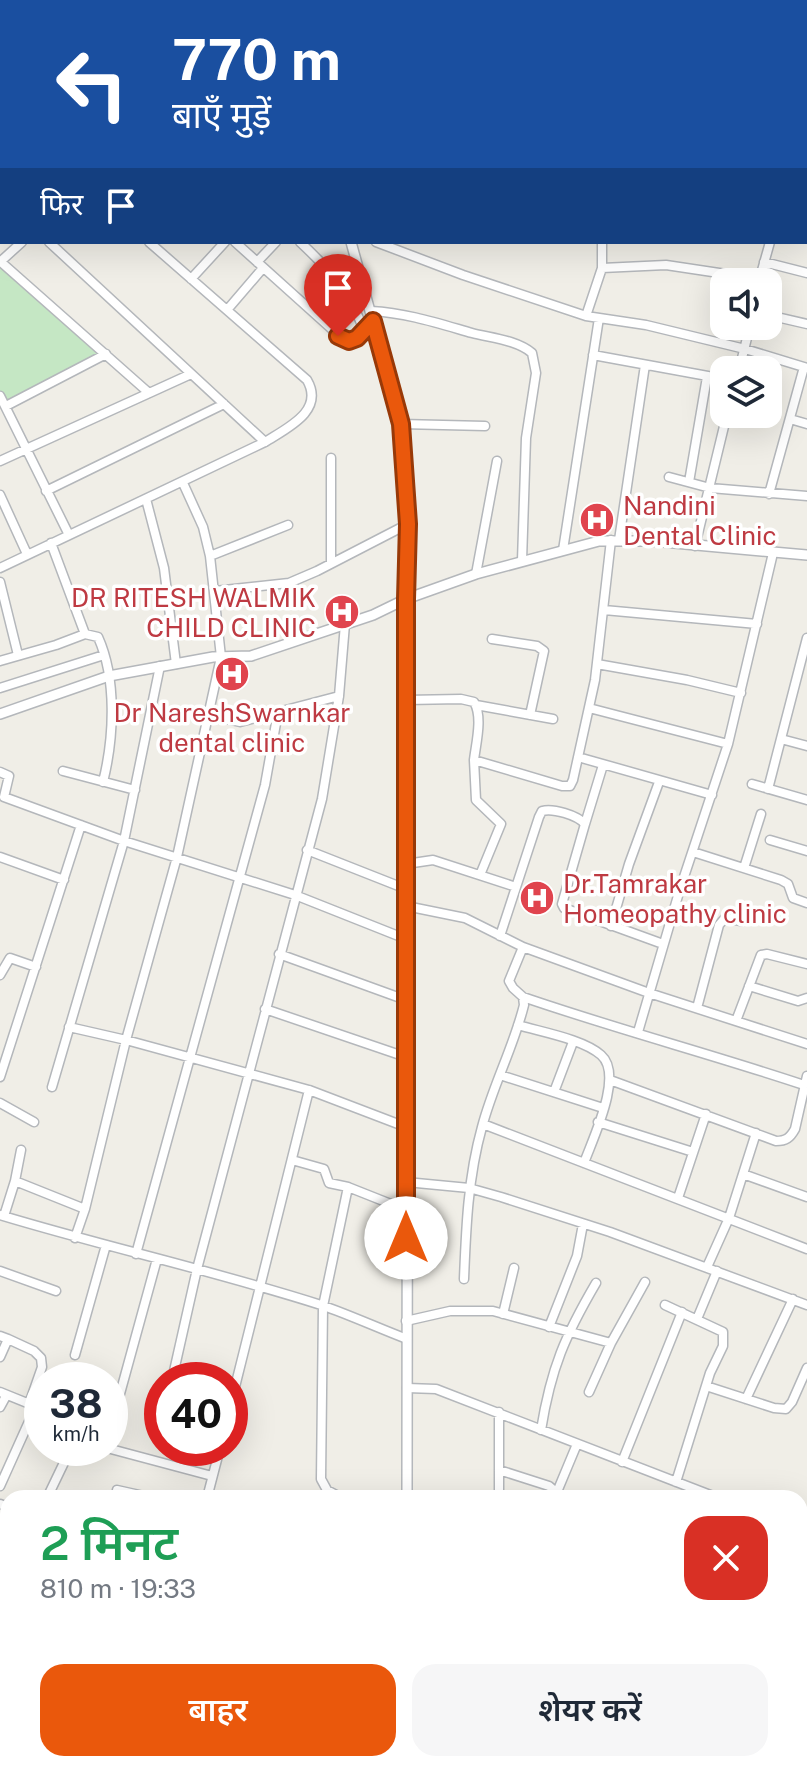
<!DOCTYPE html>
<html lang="hi">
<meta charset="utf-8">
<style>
body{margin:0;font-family:"Public Sans","Noto Sans Devanagari",sans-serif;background:#f6f6f7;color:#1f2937;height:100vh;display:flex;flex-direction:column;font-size:30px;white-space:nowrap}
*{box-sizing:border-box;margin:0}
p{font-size:26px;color:#747a83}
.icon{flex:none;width:44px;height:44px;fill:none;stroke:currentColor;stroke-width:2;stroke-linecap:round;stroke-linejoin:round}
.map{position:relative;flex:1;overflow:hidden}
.details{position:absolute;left:0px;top:1490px;width:808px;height:282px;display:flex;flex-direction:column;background:#fff;border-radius:24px 24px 0 0;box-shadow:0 8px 32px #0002}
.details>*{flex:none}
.hud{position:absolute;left:0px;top:0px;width:808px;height:244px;box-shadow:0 8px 32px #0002;background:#1a4fa0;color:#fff;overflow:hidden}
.buttons{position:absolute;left:710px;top:268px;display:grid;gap:16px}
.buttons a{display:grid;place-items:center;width:72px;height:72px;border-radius:16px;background:#fff;box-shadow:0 8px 32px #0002;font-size:40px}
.speed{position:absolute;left:24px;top:1362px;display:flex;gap:16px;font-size:40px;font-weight:700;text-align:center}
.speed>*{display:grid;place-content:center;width:104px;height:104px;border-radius:50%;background:#fff;box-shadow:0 8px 32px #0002;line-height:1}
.speed small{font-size:20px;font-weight:400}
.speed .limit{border:12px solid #d22;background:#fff;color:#111}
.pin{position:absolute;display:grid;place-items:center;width:68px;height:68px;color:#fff;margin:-82px -34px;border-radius:50% 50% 50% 0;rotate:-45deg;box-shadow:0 0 8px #0007}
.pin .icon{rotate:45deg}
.me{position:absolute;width:88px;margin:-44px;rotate:0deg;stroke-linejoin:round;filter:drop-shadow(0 0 6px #0008)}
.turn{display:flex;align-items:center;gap:28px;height:168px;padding:0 40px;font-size:36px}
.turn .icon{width:104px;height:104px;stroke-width:2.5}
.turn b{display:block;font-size:56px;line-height:68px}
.then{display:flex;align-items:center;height:76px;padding:0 40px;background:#0003;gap:16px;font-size:30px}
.round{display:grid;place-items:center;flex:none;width:84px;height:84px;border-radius:24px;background:#f6f6f7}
.head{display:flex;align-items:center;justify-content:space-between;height:136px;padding:0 40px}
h1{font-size:48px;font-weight:600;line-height:60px;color:#1e9e55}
.action{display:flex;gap:16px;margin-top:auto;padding:16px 40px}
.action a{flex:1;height:92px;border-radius:24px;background:#ea580c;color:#fff;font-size:32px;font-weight:600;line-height:92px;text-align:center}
.action a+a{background:#f6f6f7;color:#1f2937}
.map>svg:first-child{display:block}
.green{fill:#c5e7c4}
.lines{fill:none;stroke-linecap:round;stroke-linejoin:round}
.minor-casing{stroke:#b4b7bb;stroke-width:11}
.tertiary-casing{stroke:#b4b7bb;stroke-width:12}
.minor{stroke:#fff;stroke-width:8}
.tertiary{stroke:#fff;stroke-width:9}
.route-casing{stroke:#983908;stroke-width:20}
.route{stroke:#ea580c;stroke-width:14}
.labels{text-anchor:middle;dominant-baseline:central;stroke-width:7;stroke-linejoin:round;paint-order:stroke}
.health-label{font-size:26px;fill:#be3a42;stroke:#fff;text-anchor:start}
</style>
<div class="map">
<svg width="807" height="1771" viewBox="0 0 807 1771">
<rect width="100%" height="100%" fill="#f0eee7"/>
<path class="green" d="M0,262l106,92 -100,52 -6,-10z"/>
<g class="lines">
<g class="minor-casing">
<path id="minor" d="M175,0l3,2
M225,0l2,2
M716,0l10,2
M14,2h4
M240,2l2,-2
M438,2v-2
M630,2l1,-2
M806,18h1
M0,22l2,-3
M0,42l2,2
M806,71l1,1
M806,118h1
M0,122l2,2
M806,156l1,3
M806,189l1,-6
M0,198l2,-3
M0,205l2,1
M806,212h1
M49,242l216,200
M235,242l109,98 13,-2 16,-17
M300,242c31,29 48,48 64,88
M376,242l87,33 123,41 60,9 99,24 62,19
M0,262l22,-20
M1,262l148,131
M257,262l19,-20
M764,262l43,11
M602,268l64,-3 93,14
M191,279l34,-37
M759,281l11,-39
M227,310l36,-42
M371,311c36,2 66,12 101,22 19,5 45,7 60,20l4,20 -10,65 -4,123
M768,315l39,9
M586,316l16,-48v-26
M593,355l131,24
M739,370l11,-44
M0,396l69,139
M6,406l100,-52
M790,419l17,5
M401,424l84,2
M0,461l191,-87
M669,477l41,11 97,8
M689,482l18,-105
M46,491l178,-87
M769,494l35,-127
M0,495l27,59
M146,499l18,69 12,96
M619,540l26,-175
M51,543l34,91
M695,546l32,-132
M563,550l36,-232
M210,556l78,-31
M331,562v-104
M0,568l265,-126c22,-14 60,-31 42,-62l-158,-138
M476,574l21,-113
M0,582l18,73
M215,591l74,-8 28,-12 91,-47
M604,610l153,14
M492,639l45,7 7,5 -14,64
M0,661l56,-16 29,-11 13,3c19,42 16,101 5,145
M597,664l90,16 54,13
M0,688l104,-33
M406,700l55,-1 13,3c9,15 2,41 0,58l88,26h8l3,-6 22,-100 16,-140
M476,705l77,14
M589,708l139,36
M208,715l32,7 99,-26
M781,739l26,7
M578,757l134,38
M474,760l2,40 25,24 -21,51
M63,771l72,19
M0,772l9,4 -5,21 120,44 171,54 111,44
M752,784l55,16
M768,789l39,-151
M585,824l18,-59
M770,840l37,11
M307,850l99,39
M693,852l88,28 7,4 5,14 14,5
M0,857l64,23
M406,864l27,-4 83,27
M744,868l17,-54
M406,906l59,12 58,29 126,46 158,51
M611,926l18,-62 30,-82
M500,936l39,-119 3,-6c11,-3 35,4 43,13l-23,80 2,4 99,36
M279,954l127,46
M0,975l10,-17 26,9
M749,986l49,15 9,-3
M523,997c93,32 188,57 281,88
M697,1008l22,-83 6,-7 16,3
M265,1009l141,48
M736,1021l25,-66 6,-1 40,10
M518,1025c23,7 65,14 83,30 23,20 -8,83 -17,108
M69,1027l57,13 183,50 97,37
M638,1032l42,-143 48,-145 45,-191
M500,1075l103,33
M0,1077l81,-252
M610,1080l166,61c10,0 14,-3 19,-12l12,-53
M52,1087l72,-246 36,-175
M554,1092l19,-50
M0,1103l34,19
M598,1122l95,30
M483,1124l324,125
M292,1160l32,9 5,14 19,4 58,23
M743,1174l64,23
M15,1181l70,28
M406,1182l63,6 32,9 109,35 197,73
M678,1198l28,-84
M0,1215c106,32 215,56 321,90 29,10 57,23 86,34
M4,1216l11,-35 6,-31
M75,1238l10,-29 41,-169 51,-183 44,-200 -11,-101 -7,-29 -20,-44
M136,1254l129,-469 13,-73
M707,1267l22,-49 27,-85
M0,1271l56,20
M464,1279c2,-51 4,-102 18,-152 11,-42 32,-81 42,-122l-1,-8 -10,-9 -4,-7 14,-34
M665,1305l58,27v14l-13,27 -34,109
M503,1314l11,-46
M697,1319l20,-48
M406,1321l44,-10h43l118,32
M549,1327l28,-71 6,-32
M0,1336l8,3 -8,18
M8,1339l26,12 7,7 1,9 -13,37
M75,1355l31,-110
M77,1380l1,-1
M172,1380l25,-111 125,-470 17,-103 6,-72
M706,1386l68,22 12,1 6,-7 15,-34
M407,1388l29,1 282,109
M0,1392l42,17
M589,1392l22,-49 34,-61
M746,1399l47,-100
M118,1401l39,-142
M0,1407l6,-11
M230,1407l79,-317
M541,1430c10,-62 24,-94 55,-147
M160,1431l2,-9
M107,1448l105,28
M622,1462l60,-150
M499,1470l50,16 14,12
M0,1486l36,-80
M117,1490l36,8
M557,1492l20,-48
M47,1498l24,-50
M207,1498l13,-50
M342,1498l-15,-8 -6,-11 2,-173 25,-119
M499,1498v-86
M0,1504l8,3
M0,1563l8,3
M800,1576l7,-19
M0,1608l8,2
M800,1613l7,3
M0,1655l8,3
M0,1701l8,2
M800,1733l7,3
M244,1764l20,7
M710,1764l20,7
M415,1767h56l20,4
M12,1771l2,-7
M151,1771l2,-7
M198,1771l2,-7
M350,1771l2,-7
M587,1771l3,-7
M659,1771l2,-7"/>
</g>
<g class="tertiary-casing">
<path id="tertiary" d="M304,0v2
M351,242l50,182 7,100 -1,974
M0,714l109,-38 104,-19 38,-1 122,-41 33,-16 70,-25 123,-33h53l155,14
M415,1764v7"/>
</g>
<use href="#minor" class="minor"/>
<use href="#tertiary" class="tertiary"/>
</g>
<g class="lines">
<g class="route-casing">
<path id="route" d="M338,336l11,5 8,-3 16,-17 28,103 7,100 -2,75v639"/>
</g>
<use href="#route" class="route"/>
</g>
<defs>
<g id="hospital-disc" transform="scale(1.8)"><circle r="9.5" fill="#e0444e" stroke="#fff"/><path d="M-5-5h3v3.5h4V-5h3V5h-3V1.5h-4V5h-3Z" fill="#fff"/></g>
</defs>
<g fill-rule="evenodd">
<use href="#hospital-disc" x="597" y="520"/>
<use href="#hospital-disc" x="342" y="612"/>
<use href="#hospital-disc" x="232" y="674"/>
<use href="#hospital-disc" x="537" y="898"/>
</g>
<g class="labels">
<g class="health-label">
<text x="623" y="505">Nandini<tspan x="623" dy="30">Dental Clinic</tspan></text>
<text x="316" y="597" text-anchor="end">DR RITESH WALMIK<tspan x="316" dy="30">CHILD CLINIC</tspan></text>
<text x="232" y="712" text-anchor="middle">Dr NareshSwarnkar<tspan x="232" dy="30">dental clinic</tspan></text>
<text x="563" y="883">Dr.Tamrakar<tspan x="563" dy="30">Homeopathy clinic</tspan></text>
</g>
</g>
</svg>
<div class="buttons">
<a><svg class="icon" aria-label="sound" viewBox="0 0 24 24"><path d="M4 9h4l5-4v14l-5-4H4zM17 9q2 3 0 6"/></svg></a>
<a><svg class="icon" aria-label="layers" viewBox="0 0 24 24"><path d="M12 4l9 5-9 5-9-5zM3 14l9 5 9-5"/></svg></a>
</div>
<div class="speed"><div>38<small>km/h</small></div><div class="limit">40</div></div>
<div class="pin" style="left:338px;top:336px;background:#d93025"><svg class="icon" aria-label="arrive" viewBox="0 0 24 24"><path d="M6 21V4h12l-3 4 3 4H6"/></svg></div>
<svg class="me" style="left:406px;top:1238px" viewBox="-20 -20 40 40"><circle r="19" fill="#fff"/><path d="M0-13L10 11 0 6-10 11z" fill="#ea580c"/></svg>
<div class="hud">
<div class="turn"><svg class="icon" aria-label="left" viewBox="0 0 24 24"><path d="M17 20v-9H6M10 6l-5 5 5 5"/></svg><div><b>770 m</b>बाएँ मुड़ें</div></div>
<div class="then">फिर<svg class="icon" aria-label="arrive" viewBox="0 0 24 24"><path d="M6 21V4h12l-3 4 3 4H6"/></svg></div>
</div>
<section class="details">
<div class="head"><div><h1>2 मिनट</h1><p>810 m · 19:33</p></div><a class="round" style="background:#d93025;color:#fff"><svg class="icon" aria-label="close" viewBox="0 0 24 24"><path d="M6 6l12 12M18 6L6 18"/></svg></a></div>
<div class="action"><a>बाहर</a><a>शेयर करें</a></div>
</section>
</div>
